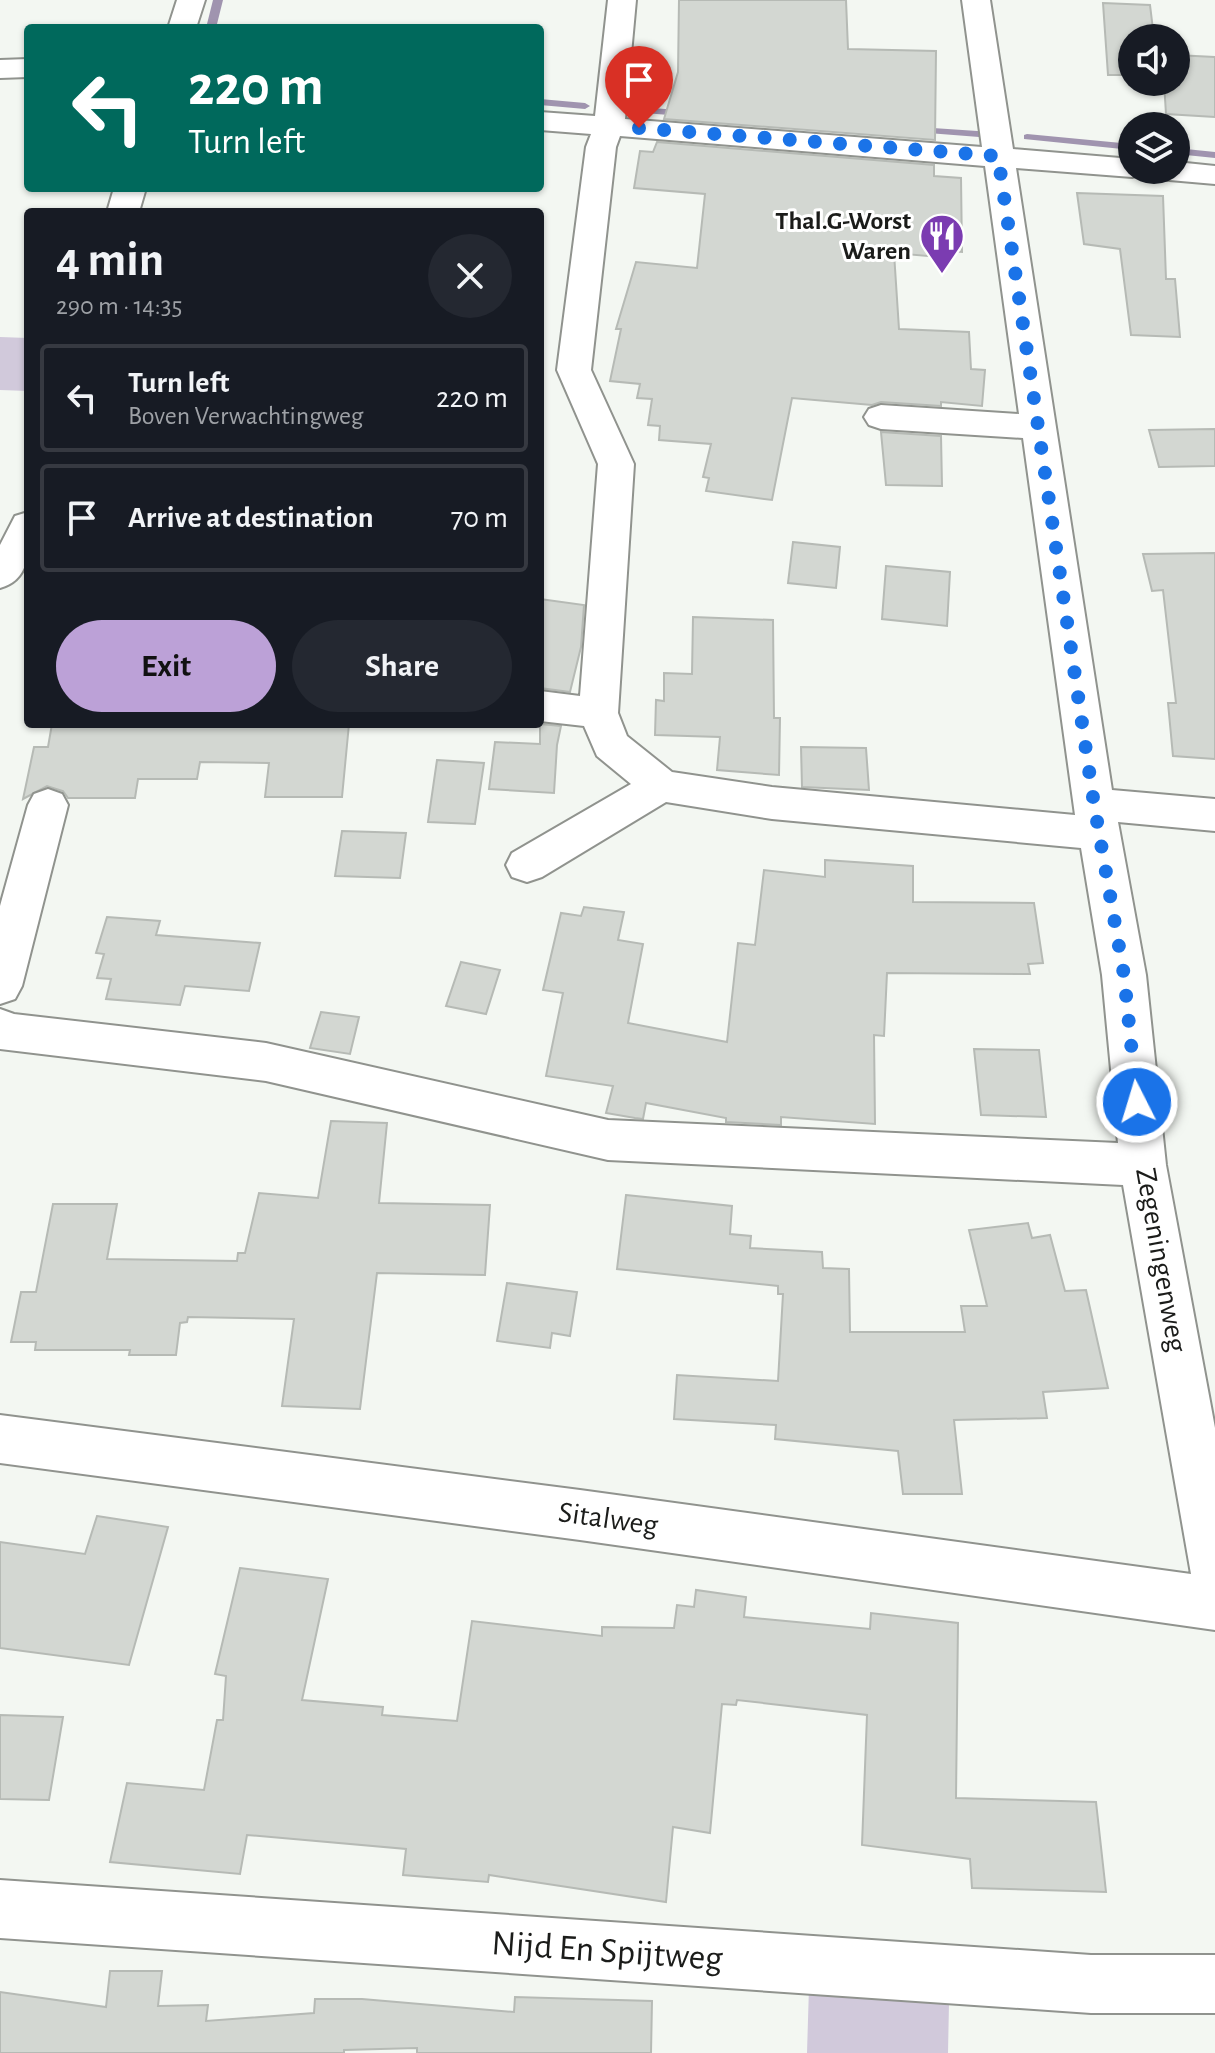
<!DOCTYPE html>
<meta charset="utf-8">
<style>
body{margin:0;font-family:"Alegreya Sans",sans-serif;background:#242831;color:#f1f3f6;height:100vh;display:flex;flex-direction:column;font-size:30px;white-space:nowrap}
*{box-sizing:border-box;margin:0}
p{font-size:26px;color:#9ea1a6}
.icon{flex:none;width:44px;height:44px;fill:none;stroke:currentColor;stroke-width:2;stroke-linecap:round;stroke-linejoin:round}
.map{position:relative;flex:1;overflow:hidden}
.panel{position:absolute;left:24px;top:208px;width:520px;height:520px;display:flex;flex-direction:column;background:#171b24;border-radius:8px;box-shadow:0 2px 6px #0004}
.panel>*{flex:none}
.guide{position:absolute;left:24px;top:24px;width:520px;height:168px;border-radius:8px;box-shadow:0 2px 6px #0004;background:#00695c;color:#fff;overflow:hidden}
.tools{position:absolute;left:1118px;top:24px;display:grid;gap:16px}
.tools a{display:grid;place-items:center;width:72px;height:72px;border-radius:50%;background:#171b24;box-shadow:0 2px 6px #0004;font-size:40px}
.pin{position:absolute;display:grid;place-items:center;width:68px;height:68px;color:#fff;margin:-82px -34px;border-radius:50% 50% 50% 0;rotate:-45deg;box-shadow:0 0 8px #0007}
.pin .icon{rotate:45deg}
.me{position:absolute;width:88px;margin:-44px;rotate:355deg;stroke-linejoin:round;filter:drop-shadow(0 0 6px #0008)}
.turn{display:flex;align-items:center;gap:28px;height:168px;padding:0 32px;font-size:36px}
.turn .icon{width:104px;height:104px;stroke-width:2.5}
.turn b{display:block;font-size:56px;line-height:68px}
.round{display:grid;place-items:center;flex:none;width:84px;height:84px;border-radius:42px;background:#242831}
.summary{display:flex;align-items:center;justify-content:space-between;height:136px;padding:0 32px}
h1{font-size:48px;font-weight:600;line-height:60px}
.primary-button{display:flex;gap:16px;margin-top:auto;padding:16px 32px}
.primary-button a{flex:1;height:92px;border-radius:48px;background:#bca1d7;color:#111;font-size:32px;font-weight:600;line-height:92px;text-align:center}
.primary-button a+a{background:#242831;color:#f1f3f6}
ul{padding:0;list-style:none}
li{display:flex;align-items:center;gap:24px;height:108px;margin:0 16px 12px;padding:0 16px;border:4px solid #363941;border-radius:8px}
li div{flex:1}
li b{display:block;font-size:30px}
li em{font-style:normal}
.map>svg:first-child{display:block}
.green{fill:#d1c9db}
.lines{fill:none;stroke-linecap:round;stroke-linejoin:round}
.stream{fill:#a094af;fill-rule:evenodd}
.building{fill:#d3d7d2;stroke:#b6bab5;stroke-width:2}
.minor-casing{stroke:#90938e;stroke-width:4}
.minor{fill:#fff;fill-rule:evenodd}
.route{stroke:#1a73e8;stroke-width:14;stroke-dasharray:0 25.2}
.labels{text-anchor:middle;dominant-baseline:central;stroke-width:6;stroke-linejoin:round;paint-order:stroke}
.far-poi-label{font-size:26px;font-weight:bold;fill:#1b1c1a;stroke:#fff;text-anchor:end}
.street-label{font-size:30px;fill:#1b1c1a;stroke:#fff}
.near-street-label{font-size:36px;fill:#1b1c1a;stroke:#fff}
</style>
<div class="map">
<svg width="1215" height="2053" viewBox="0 0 1215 2053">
<rect width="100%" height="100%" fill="#f3f7f2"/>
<path class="green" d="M0,337l28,1v53l-28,-1z
M809,1987l140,16 -1,50h-141z"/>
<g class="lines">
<path class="stream" d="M213,0h10l-7,28h-10z
M540,99l45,4 5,3 -5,3 -45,-4z
M634,107l48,3 5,3 -5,3 -51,-4v-4z
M918,127l74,5 5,3 -5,3 -77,-6 -2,-2z
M1027,134l105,10v6l-108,-11v-4z
M1176,148l39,4v6l-39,-4z"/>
</g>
<path class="building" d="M679,0h167l2,49 88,2 -1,89 -271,-21 14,-47z
M1103,3l47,2 4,33h-22v37h-24z
M1176,55l39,2v60l-49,-3 -2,-32h12z
M657,142l277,23v11l27,2 1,74 -12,-1v7l-56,-5 5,76 70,3 2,37 14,1 -3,36 -41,-4v4l-60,-4 -9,3 -80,-7 -20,102 -66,-9 3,-13 -6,-1 8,-33 -52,-4 1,-14 -12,-1 4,-26 -15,-1 3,-14 -30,-3 11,-52h-5l20,-67 61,6 8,-74 -71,-6 6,-37 13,1z
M1077,193l86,3 3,83h9l5,58 -49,-2 -11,-86 -36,-5z
M1215,429v37l-56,1 -10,-37z
M881,432l60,4 1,50 -56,-1z
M793,542l47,5 -4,41 -48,-5z
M1215,553v206l-42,-3 -5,-53h8l-13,-113 -11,1 -9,-37z
M886,566l64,6 -3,54 -65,-7z
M540,599l44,6 -3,42 -11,45 -30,-4z
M693,617l80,3 1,98h6l-1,57 -62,-5 3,-33 -65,-2 1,-35 8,1v-28l28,1z
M52,724h297l-7,73h-77l4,-34 -69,-1 -3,17h-59l-3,19h-67l-5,-7 -16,-5 -24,13 11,-52h14z
M540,724l21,2 -4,19 -3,48 -65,-4 6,-47 45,2z
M801,747l65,1 3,42 -67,-3z
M437,760l47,3 -9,61 -47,-2z
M342,831l64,2 -6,45 -65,-2z
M825,860l88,6v36l121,1 9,60 -15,1 2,10 -143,-1 -3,63 -10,-1 1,89 -94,-7v8l-55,-3v-4l-80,-15 -3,16 -8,-1 -29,-5 7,-27 -67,-10 17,-83 -20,-3 18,-77 20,3 3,-9 40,5 -6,28 25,4 -15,79 99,19 11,-99 17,2 9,-75 61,7z
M107,917l53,4 -4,14 104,8 -11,48 -64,-5 -5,19 -74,-6 5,-20 -14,-1 7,-24 -8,-1z
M461,962l39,8 -14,44 -40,-8z
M321,1012l38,5 -9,37 -40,-6z
M974,1049l65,1 7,67 -65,-2z
M331,1121l56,2 -8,80 111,2 -5,70 -108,-2 -17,136 -78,-3 12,-87 -106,-2 -1,5 -7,1 -4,32h-47l1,-5h-95l1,-8h-25l10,-50h15l17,-88h64l-10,55 130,2 1,-8h7l14,-60 59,5z
M626,1195l106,11 -2,28 21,2 -1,12 72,4 1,16 26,1 1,63h115l-4,-26h26l-18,-76 59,-7 4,15 18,-3 15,56 21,-1 22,98 -65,4 4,26 -93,2 8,74h-59l-5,-43 -123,-12 1,-14 -102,-6 3,-44 101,6 5,-87h-5v-8l-161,-17z
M507,1283l70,9 -7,44 -18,-3 -2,15 -53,-7z
M97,1516l71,11 -39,138 -129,-17v-106l85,12z
M240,1568l88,11 -26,121 81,7 -1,8 75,6 15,-100 130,15v-9l72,1 3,-23 17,2 2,-17 50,7 -2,20 126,12 1,-16 87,10 -2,175 140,4 10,90 -134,-4 -2,-29 -108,-14 5,-130 -130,-15 -1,5 -14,-1 -12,129 -37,-6 -7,75 -177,-27 -1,7 -85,-7 3,-26 -159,-14 -7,39 -130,-12 17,-79 77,7 13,-70h6l3,-44 -11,-2z
M0,1715l63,2 -14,83 -49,-1z
M110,1971h52l-4,35 50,-1 -2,16 108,-8 1,-14h47l152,13 1,-15 137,4 -1,52h-234v-5l-73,2v3h-344v-61l106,15z"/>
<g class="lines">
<g class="minor-casing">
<path id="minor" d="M177,0h28l-9,28h-28z
M608,0h28l-11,119 357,28 -20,-147h28l23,149 119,10v11h44v-8l39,4v18l-57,-5 -14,-6 -12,4 -116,-9 96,622 103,9v32l-97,-9 28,153 20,190 49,263v202l-635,-90 -580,-77v-48l580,75 611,84 -68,-389 -515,-25 -342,-79 -266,-32v-40l14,5 252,29 342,77 510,23 -16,-168 -21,-127 -309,-29 -106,-17 -124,75 -15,5 -15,-5 -6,-12 6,-12 119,-69 -34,-28 -13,-30 -44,-5v-30l40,5 18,-232 -41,-94 29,-223 5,-13 -51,-4v-18l55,4zM620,136l365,30 34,248 -138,-9 -12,4 -5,8 5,8 12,4 142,9 52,377 -303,-28 -100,-15 -45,-36 -9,-23 16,-249 -43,-94 25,-223z
M28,59v18l-28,1v-18z
M114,188h32l-7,24h-32z
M28,512c0,30 7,66 -28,76v-43l15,-29z
M48,789l14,5 6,11 -46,181 -7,13 -15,5v-98l28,-101 6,-11z
M0,1880l1091,75h124v58h-124l-1091,-75z"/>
</g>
<use href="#minor" class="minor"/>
</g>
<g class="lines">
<path class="route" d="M639,128l359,28 96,648 30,171 13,127"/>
</g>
<defs>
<g id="restaurant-pin" transform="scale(2.3)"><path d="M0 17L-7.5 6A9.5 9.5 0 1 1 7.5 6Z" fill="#7b3cb1" stroke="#fff"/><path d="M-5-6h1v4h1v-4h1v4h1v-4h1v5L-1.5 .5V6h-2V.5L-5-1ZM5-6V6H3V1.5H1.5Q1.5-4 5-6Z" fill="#fff"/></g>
</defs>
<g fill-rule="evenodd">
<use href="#restaurant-pin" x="942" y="236"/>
</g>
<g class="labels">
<g class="far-poi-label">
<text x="911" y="221">Thal.G-Worst<tspan x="911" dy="30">Waren</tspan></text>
</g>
<g class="street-label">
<text transform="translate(1161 1260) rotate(80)">Zegeningenweg</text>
<text transform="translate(608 1519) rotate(8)">Sitalweg</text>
</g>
<g class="near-street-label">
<text transform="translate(607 1951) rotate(4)">Nijd En Spijtweg</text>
</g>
</g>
</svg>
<div class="tools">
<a><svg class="icon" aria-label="sound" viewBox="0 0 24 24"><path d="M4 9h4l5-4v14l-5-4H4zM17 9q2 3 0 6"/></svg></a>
<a><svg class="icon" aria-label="layers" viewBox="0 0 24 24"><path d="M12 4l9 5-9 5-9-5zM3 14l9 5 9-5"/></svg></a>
</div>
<div class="pin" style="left:639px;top:128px;background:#d93025"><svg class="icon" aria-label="arrive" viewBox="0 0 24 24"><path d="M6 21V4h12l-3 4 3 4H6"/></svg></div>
<svg class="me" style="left:1137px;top:1102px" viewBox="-20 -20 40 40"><circle r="17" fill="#1a73e8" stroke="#fff" stroke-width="3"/><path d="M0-11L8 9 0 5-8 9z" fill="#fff"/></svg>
<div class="guide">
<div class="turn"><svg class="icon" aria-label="left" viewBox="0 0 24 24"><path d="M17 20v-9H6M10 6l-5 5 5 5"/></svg><div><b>220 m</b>Turn left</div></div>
</div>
<section class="panel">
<div class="summary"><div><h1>4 min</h1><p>290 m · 14:35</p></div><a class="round"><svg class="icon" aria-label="close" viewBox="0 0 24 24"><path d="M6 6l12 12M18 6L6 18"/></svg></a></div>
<ul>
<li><svg class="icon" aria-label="left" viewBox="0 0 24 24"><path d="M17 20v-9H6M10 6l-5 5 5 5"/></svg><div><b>Turn left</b><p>Boven Verwachtingweg</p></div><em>220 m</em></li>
<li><svg class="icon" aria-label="arrive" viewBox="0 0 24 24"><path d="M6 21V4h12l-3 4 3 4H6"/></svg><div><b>Arrive at destination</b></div><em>70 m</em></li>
</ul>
<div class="primary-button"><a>Exit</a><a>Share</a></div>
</section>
</div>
